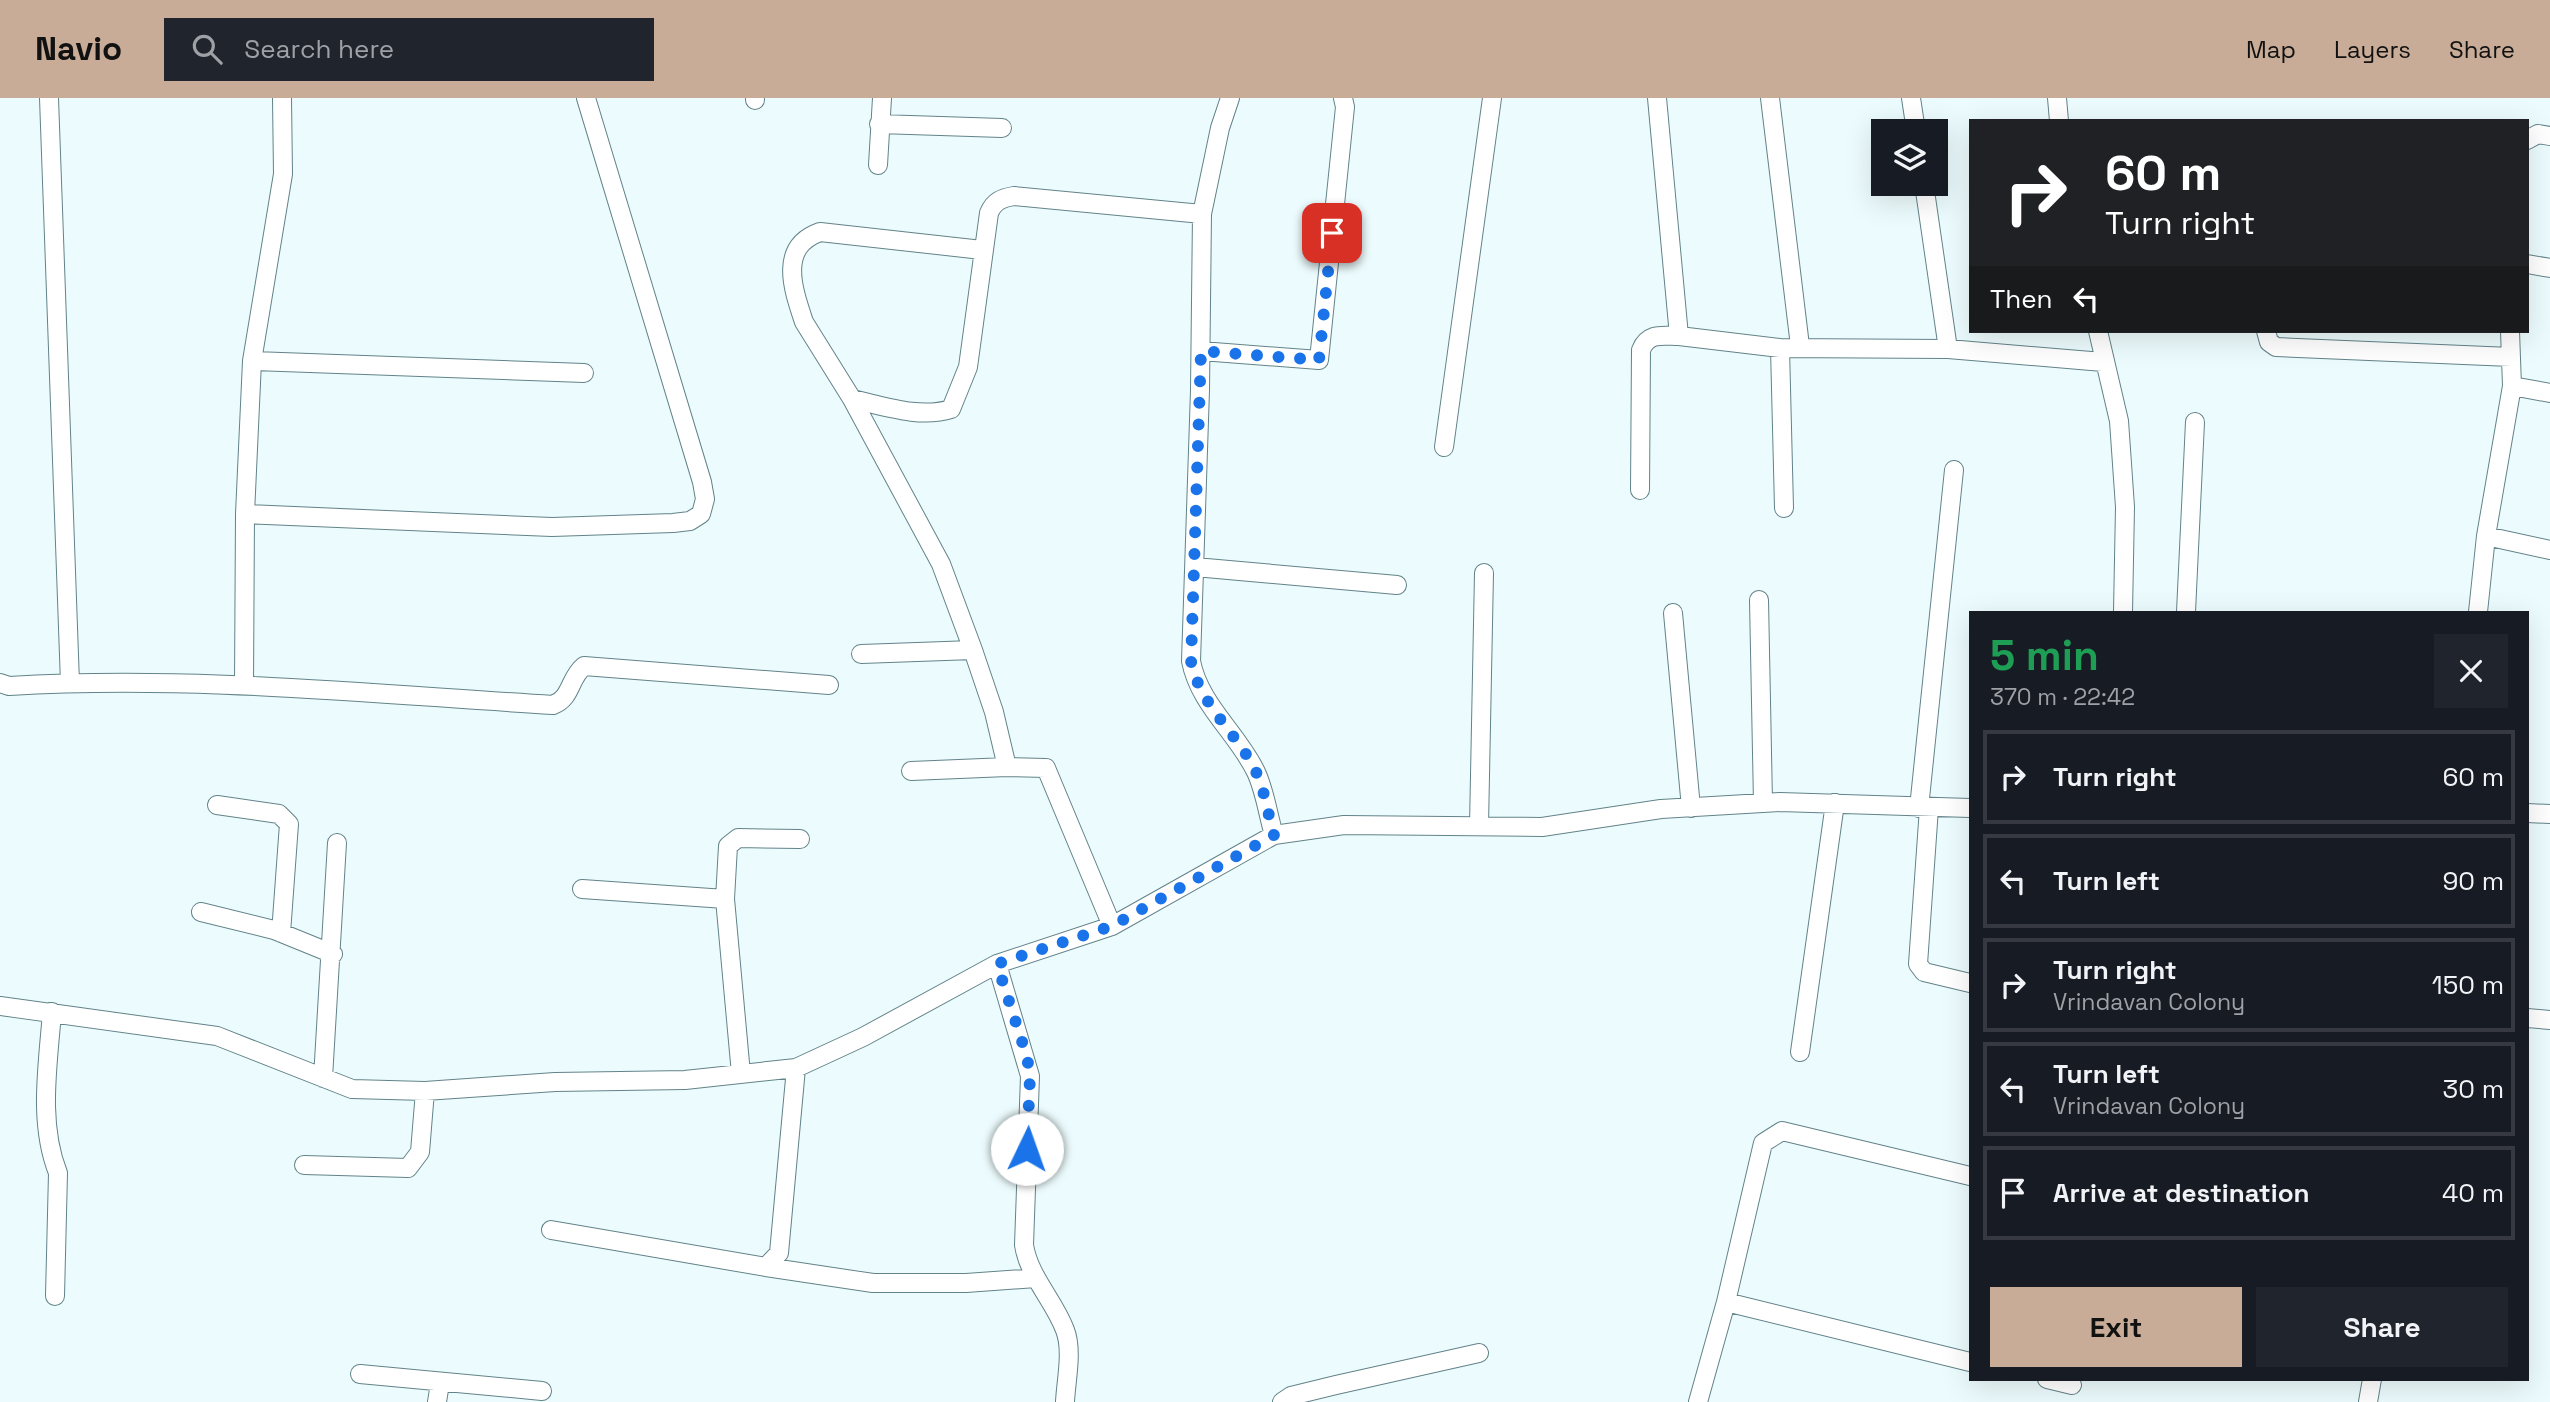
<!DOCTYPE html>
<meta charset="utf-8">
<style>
body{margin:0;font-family:"Space Grotesk",sans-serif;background:#20242c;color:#f1f3f6;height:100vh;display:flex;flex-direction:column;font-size:26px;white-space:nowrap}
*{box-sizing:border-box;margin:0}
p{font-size:23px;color:#9ea1a6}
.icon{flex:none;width:38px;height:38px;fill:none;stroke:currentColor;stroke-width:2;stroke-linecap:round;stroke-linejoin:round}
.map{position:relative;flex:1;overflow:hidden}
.side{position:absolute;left:1969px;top:513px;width:560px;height:770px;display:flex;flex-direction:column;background:#171b24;border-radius:0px;box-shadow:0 7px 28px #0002}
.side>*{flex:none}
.guide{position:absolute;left:1969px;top:21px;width:560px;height:214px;border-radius:0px;box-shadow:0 7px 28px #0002;background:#202124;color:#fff;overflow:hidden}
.buttons{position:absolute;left:1871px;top:21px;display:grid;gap:14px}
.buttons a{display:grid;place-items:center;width:77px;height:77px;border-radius:0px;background:#171b24;box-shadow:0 7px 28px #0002;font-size:35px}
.pin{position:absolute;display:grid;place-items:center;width:60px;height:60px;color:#fff;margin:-30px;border-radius:14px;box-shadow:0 4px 10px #0006}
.me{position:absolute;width:77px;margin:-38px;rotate:3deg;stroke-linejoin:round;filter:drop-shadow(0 0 5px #0008)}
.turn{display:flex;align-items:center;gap:24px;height:147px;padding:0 21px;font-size:32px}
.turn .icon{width:91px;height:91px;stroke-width:2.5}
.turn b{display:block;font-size:49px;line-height:60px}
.then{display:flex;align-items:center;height:66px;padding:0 21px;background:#0003;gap:14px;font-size:26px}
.round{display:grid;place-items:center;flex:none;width:74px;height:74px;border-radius:0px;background:#20242c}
.head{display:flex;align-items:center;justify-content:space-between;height:119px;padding:0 21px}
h1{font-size:42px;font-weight:600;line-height:52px;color:#1e9e55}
.cta{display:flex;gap:14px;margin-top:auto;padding:14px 21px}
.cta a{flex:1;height:80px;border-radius:0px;background:#c8ac97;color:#111;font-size:28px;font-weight:600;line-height:80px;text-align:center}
.cta a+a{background:#20242c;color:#f1f3f6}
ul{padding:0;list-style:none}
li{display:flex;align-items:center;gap:21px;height:94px;margin:0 14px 10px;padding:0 7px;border:4px solid #363941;border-radius:0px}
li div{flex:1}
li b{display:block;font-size:26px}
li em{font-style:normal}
header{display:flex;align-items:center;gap:42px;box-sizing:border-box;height:98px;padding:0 35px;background:#c8ac97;color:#111}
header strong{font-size:33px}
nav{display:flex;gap:38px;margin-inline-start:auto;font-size:24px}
.search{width:490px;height:63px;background:#20242c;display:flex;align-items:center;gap:18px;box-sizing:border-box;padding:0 24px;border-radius:0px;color:#9ea1a6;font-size:26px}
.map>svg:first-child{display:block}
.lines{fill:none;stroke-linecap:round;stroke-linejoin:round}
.street-casing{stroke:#628389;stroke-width:20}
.street{stroke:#fff;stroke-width:18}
.route{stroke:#1a73e8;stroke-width:12;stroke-dasharray:0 21.6}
</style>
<header>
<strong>Navio</strong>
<div class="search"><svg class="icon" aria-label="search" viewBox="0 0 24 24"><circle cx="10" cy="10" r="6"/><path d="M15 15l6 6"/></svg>Search here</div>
<nav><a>Map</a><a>Layers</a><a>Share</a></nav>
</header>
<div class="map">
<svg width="2550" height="1304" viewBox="0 0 2550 1304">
<rect width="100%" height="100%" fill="#ecfbfd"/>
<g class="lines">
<g class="street-casing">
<path id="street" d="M49,0l21,585
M755,0v2
M1230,0l-10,30 -18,86 -2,176 -9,271c8,43 47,73 65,111 9,19 12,43 18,63
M1657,0l22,238 101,12 168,1 155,13
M1770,0l30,248
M1911,0l5,33
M2057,0l2,23
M879,26l123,4
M2527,42l11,-6 12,2
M878,67l4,-67
M1924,86l24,165
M2527,166l23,4
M2098,233l21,90 6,86 -2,105
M2266,233l3,11 7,5 235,10
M2510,233l2,55
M1780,250l4,160
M1201,253l118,9 26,-253 -2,-9
M252,263l332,12
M852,301l-48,-77c-11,-33 -26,-75 16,-90l162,18
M1444,349l48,-349
M1640,392l1,-140c7,-18 22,-14 38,-14
M245,416l307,13 121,-4 17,-2 11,-7 4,-15 -3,-17 -116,-384
M2486,438l64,14
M1195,469l202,18
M1759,502l4,203
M2186,514l9,-190
M2478,514l8,-76 26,-150 38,7
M1673,515l18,195
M973,552l-32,-86 -89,-165c32,7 68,20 99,10l17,-42 21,-154c5,-12 13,-15 25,-17l188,18
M861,556l112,-4 21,62 13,55 39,1 66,158
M0,585l9,3c181,-11 363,8 544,19 19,-7 16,-27 31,-39l245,19
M244,586l1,-170 7,-153 31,-187 -1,-76
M911,673l96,-4
M217,707l62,9 10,10 -8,109
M1919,710l35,-338
M1929,710l-11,156 6,8 46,11
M2527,715l23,1
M1479,728l5,-253
M582,791l143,10
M201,814l73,18 59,24
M997,866l33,112 -6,169c5,32 30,55 41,85 8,21 1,50 0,72
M0,908l217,30 135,53 73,2 130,-9 130,-2 111,-12 67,-31 134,-73 115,-38 162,-91 70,-10 198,2 119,-18 119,-7 190,6
M52,914c-4,53 -14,111 6,161l-3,123
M2527,920l23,2
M1800,954l35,-249
M741,976l-16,-175 3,-53 10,-8 62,1
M323,980l14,-235
M304,1067l104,3 12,-16 5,-61
M1970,1078l-188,-45 -19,12 -37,159 244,60
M551,1132l215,37 13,-14 17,-185
M766,1169l107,16h93l70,-5
M360,1276l182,17
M2047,1281l25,6
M437,1304l3,-19
M1282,1304l9,-6 45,-11 143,-32
M1698,1304l28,-100
M2368,1304l4,-23"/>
</g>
<use href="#street" class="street"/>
</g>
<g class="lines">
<path class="route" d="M1027,1051l3,-73 -3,-19 -30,-93 115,-38 162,-91c-6,-20 -9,-44 -18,-63 -18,-38 -57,-68 -65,-111l10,-310 118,9 13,-127"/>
</g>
</svg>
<div class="buttons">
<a><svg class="icon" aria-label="layers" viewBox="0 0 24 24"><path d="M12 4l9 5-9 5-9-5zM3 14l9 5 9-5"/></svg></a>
</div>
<div class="pin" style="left:1332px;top:135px;background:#d93025"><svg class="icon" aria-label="arrive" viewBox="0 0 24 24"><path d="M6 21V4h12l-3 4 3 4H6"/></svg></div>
<svg class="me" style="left:1027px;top:1051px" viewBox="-20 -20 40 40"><circle r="19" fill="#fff"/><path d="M0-13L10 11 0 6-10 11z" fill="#1a73e8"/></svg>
<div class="guide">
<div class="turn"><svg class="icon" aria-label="right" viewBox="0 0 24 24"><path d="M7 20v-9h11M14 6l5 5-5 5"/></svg><div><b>60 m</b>Turn right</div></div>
<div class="then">Then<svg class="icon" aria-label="left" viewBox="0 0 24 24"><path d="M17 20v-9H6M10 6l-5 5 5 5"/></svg></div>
</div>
<section class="side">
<div class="head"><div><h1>5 min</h1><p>370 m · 22:42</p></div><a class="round"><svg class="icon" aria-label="close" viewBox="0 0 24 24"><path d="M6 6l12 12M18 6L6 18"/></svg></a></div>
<ul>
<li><svg class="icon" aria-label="right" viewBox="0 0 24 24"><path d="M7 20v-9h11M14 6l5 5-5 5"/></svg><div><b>Turn right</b></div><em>60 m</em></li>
<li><svg class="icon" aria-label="left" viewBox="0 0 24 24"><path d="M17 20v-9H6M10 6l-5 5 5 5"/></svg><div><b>Turn left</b></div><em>90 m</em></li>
<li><svg class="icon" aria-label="right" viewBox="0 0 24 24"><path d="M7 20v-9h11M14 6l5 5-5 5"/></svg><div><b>Turn right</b><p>Vrindavan Colony</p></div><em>150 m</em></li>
<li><svg class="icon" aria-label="left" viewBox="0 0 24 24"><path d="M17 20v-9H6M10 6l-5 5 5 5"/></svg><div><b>Turn left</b><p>Vrindavan Colony</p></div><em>30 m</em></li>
<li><svg class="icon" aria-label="arrive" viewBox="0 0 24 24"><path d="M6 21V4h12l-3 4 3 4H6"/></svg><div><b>Arrive at destination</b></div><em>40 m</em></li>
</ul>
<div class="cta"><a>Exit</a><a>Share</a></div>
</section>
</div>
